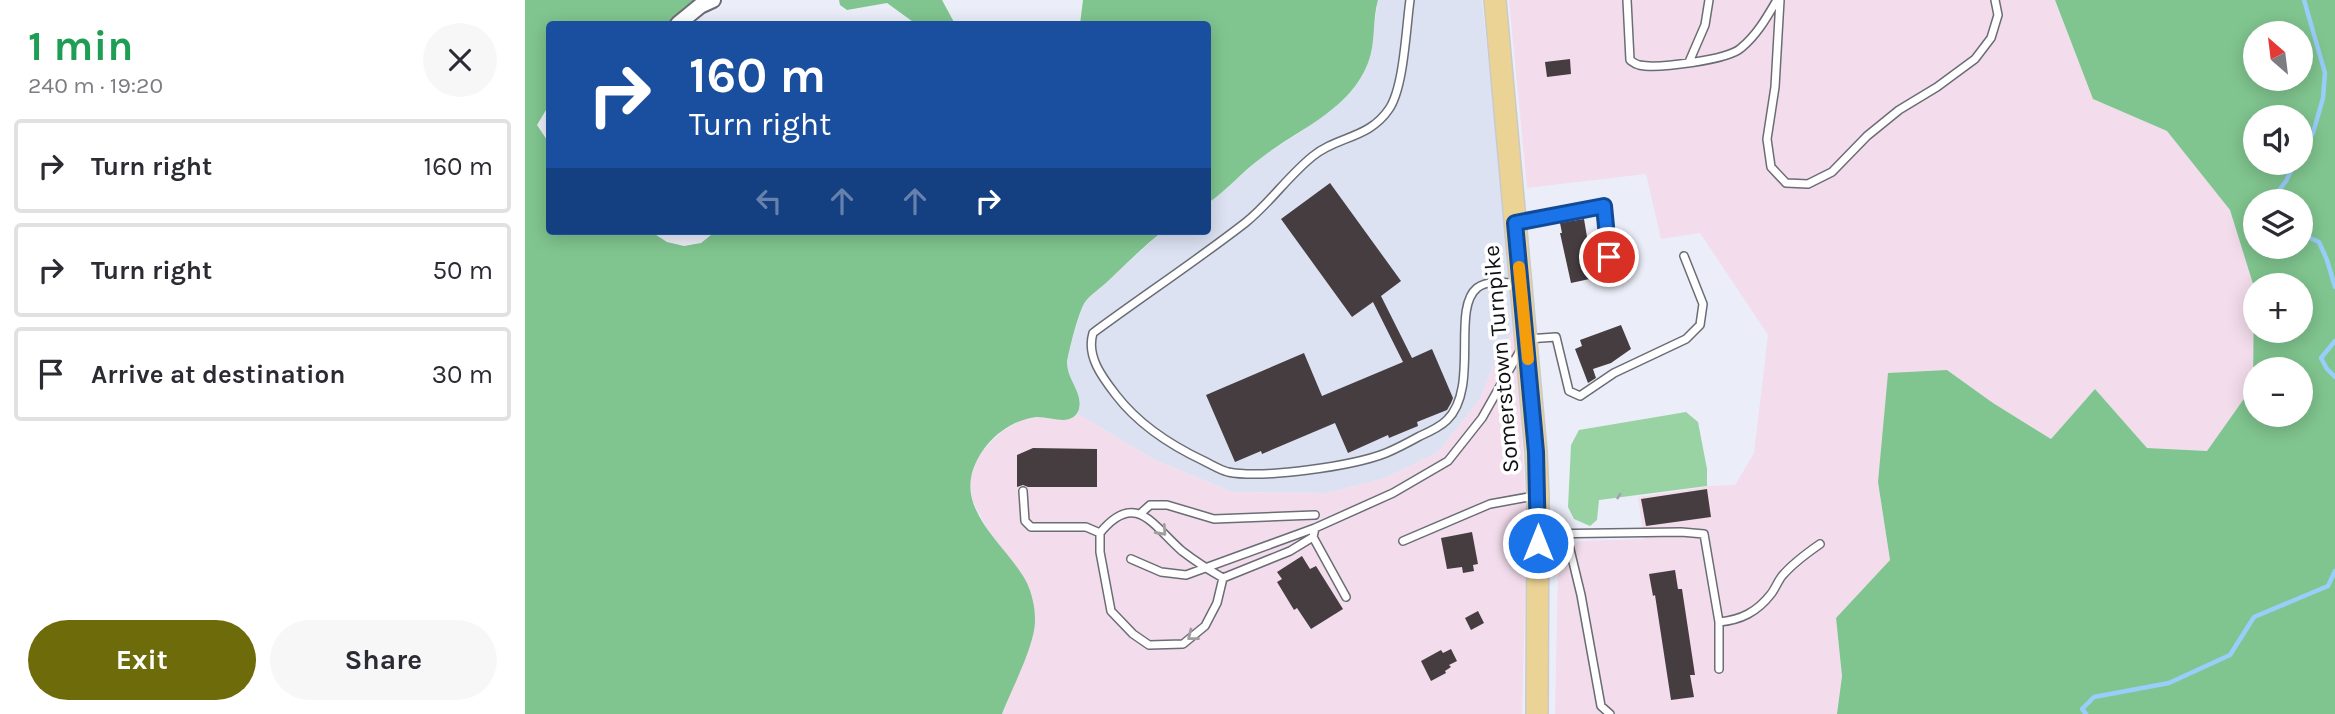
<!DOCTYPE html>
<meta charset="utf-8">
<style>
body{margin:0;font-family:Karla,sans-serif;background:#f7f7f7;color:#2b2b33;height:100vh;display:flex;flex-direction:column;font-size:26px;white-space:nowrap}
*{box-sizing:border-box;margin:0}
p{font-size:23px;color:#7c7c81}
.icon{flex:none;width:38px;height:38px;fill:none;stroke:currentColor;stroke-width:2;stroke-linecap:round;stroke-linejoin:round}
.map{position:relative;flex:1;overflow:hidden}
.drawer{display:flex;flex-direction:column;background:#fff;width:525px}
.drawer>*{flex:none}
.top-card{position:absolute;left:21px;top:21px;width:665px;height:214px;border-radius:7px;box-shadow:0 4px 18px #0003;background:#1a4fa0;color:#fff;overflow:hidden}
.needle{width:46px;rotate:332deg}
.fabs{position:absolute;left:1718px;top:21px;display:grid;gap:14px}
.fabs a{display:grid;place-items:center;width:70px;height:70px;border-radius:50%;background:#fff;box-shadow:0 4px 18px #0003;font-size:35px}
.pin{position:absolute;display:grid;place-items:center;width:60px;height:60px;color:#fff;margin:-30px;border:4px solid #fff;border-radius:50%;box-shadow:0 2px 7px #0007}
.me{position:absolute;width:77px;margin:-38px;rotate:0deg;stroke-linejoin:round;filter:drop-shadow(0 0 5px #0008)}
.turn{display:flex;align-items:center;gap:24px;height:147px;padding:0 28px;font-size:32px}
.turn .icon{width:91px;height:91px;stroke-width:2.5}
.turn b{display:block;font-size:49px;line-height:60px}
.lanes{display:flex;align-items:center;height:66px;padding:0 28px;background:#0003;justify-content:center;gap:35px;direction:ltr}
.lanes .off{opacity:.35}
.round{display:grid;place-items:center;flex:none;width:74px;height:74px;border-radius:37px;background:#f7f7f7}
.summary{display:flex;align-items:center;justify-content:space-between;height:119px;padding:0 28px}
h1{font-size:42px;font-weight:700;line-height:52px;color:#1e9e55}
.button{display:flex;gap:14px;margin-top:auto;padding:14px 28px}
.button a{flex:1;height:80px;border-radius:42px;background:#6e6c0a;color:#fff;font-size:28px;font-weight:700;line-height:80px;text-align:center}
.button a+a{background:#f7f7f7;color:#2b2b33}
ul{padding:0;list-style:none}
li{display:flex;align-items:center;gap:21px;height:94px;margin:0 14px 10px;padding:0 14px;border:4px solid #e1e1e2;border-radius:7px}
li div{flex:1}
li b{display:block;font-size:26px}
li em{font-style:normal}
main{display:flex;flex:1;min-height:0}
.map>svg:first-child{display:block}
.built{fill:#dce2f2}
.industrial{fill:#f3ddec}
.green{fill:#99d3a4}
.forest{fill:#80c58f;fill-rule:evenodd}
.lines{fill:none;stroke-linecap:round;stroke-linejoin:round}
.stream{stroke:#99cdfa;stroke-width:4.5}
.building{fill:#463d41}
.lane-casing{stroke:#6a6d75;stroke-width:10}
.street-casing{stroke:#6a6d75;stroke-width:18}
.primary-casing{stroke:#cacacb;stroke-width:24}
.path{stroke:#a1a3ab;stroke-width:2.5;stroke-dasharray:7 3.5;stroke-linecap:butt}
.lane{stroke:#fff;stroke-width:7}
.street{stroke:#fff;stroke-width:14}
.primary{stroke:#ead395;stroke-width:21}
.oneway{stroke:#9f9fa0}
.route-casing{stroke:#114b97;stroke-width:18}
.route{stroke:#1a73e8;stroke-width:12}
.slow{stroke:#f59e0b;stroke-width:12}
.labels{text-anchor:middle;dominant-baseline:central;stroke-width:7;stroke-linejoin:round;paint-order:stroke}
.street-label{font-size:23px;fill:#0e0f12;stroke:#fff}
</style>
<main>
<section class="drawer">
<div class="summary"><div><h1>1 min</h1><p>240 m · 19:20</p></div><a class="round"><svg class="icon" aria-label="close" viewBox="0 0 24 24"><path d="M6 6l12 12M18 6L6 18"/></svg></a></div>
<ul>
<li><svg class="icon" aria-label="right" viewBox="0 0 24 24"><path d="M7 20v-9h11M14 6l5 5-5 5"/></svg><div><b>Turn right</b></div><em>160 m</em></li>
<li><svg class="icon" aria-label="right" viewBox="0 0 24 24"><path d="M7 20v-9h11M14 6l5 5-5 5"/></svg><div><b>Turn right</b></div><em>50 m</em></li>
<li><svg class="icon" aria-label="arrive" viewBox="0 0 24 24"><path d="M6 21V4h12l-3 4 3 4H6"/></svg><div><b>Arrive at destination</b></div><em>30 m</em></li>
</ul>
<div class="button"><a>Exit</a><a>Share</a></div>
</section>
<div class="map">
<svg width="1810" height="714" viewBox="0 0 1810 714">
<rect width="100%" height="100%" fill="#ebeef8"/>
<path class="built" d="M853,0h104l34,328 -15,18 -21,53 -43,54 -52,25 -59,15 -94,-1 -79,-33 -75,-45 2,-8 -13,-39 2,-16 14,-48 80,-72h44l1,-28 12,-9 42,-37 40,-26 66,-68z"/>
<path class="industrial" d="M984,0h546l38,99 74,32 63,79 25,78 -2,98 -46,65 -60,-3 -52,-59 -44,50 -58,-36 -46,-33 -69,112 12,78 -54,58 6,58 -5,38h-282l3,-143 20,-30 66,-2 -6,-42 72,-11 25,-1 19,-32 14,-118 -68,-102 -39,6 -15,-65 -119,14z
M991,328l11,200 -5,186h-520l31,-77 -7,-56 -36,-47 -17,-32 -3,-17 1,-8 8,-23 23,-23 22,-12 16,-2 24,3 8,-2 6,-4 75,45 79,33 94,1 59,-15 52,-25 43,-54 21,-53z"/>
<path class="green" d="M1161,412l12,10 9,47v17l-108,14 -2,20 -7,6 -16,-7 -6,-12 3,-62 8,-15z"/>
<path class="forest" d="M0,0h172l-18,18 -13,6h-117v81l-12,20 12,18v88h101l17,11 17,4 17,-3 15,-12h447c-19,15 -37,33 -55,50 -7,7 -17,13 -23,21 -6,8 -17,51 -18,61 0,16 16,30 12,46 -2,7 -8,11 -16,11 -8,0 -17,-3 -26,-3 -31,3 -60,30 -66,61 -7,40 41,74 56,105 5,11 8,24 8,36 1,25 -24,71 -33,95h-477z
M314,0h103l13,24h-39l-29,-21 -40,7 -7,-5z
M558,0h295c-6,20 -2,43 -10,63 -19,48 -70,66 -107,95 -19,14 -34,32 -53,45l-1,-179h-127z
M1530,0h280v714h-498l5,-38 -6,-58 54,-58 -12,-78 10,-109 59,-3 46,33 58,36 44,-50 52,59 60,3 46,-65 1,-99 -24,-77 -63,-79 -74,-32zM1731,33h45v46h-45zM1731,117h45v46h-45zM1731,201h45v46h-45zM1731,285h45v46h-45zM1731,369h45v46h-45z"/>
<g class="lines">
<path class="stream" d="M1776,151l12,-18 10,-35 2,-25 -21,-73
M1746,201l15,-20 9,-18
M1776,234l18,8 8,18 8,27
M1810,341l-14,17 6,11 8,8
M1561,714l-4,-5 12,-12 75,-14 61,-28 24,-38 74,-31 7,-15"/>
</g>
<path class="building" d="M1045,59l1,15 -24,3 -2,-15z
M805,183l71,98 -20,15 31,62 20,-9 21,49 -2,5 -4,7 -30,12 1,4 -29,12 -1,-3 -40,18 -13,-30 -73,31 -1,-3 -26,11 -29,-67 98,-42 18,43 81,-34 -30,-60 -21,15 -71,-98z
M1059,219l10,59 -23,5 -11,-50h2l-2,-10z
M1096,325l10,24 -20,14 -18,6 3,9 -8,5 -13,-34 7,-3 -2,-6z
M508,448l64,1v38h-69l-5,-2 -6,2v-32z
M1182,489l4,28 -65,9 -5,-27z
M947,532l6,32 -5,1 1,6 -11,2 -1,-6 -15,2 -6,-31z
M777,556l8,13 6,-3 27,43 -32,20 -14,-21 -3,2 -17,-28 5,-3 -5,-7z
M1150,570l3,19h4l13,86h-5l4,22 -23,3 -16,-105 -2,1 -4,-22z
M953,611l6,12 -13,7 -6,-12z
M926,649l6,12 -8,4 2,2 -6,4 1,2 -15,8 -10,-20 20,-11 2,3z"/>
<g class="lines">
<g class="lane-casing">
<path id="lane" d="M885,0c-4,28 -6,87 -21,109 -20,30 -52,27 -76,47 -25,20 -43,47 -68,67 -49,38 -102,73 -152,110 -7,23 9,44 23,62 23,30 54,50 88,66 8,4 16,9 24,11 35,7 125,-6 158,-19 12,-5 23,-11 34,-17 9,-4 20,-9 27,-16 33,-32 4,-111 30,-132 12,-9 29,-5 42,-4
M1102,0l3,60c4,3 5,4 9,5 18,4 89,-5 102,-17 16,-13 26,-31 36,-48
M1255,0l-5,87 -8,52 4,28 15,16 22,1 24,-12 35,-36 32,-26 38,-23 38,-28 16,-21 7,-23 -3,-15
M1164,62l16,-37 4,-25
M991,223l88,-17 6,51
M1002,339l29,-2 13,54 11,5 34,-23 72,-34 14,-14 3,-21 -19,-48
M498,491l2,30 6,6h55l14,6
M615,514l10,-9h17l47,14 101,-4
M1041,533l15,62 20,111 9,8
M1014,534l142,-2 23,2 15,88v47
M878,541l87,-37 44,-8
M606,559l30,13 25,3 129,-47
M698,578l-6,25 -12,23 -22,18 -34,1 -16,-11 -22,-23 -11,-59v-19c36,-44 54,-6 82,18 13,10 27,19 41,27l67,-27 23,-14
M821,597l-33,-60 2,-9 78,-35 55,-32 34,-43 39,-69
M1194,622c22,-2 38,-10 52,-28 4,-5 7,-13 11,-18 11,-13 25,-23 38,-32"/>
</g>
<g class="street-casing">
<path id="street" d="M153,24l22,-18 13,-6"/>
</g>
<g class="primary-casing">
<path id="primary" d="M970,0l41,452 2,43 -1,219"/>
</g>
<path class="path" d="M1092,499l6,-9"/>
<use href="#lane" class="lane"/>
<use href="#street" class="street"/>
<use href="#primary" class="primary"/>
</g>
<defs><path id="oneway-chevron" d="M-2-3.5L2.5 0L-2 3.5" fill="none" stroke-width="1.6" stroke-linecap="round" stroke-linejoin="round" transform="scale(1.75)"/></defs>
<g class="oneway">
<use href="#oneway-chevron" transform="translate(637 531) rotate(48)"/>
<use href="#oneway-chevron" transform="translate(667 636) rotate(142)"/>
</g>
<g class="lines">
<g class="route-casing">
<path id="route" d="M1013,543l-2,-91 -21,-229 89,-17 5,51"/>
</g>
<use href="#route" class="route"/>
<path class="slow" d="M994,267l9,92"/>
</g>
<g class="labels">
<g class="street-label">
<text transform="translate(976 359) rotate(-95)">Somerstown Turnpike</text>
</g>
</g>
</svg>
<div class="fabs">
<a><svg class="needle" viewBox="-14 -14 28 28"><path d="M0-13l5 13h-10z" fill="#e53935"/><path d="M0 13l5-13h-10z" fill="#7c7c81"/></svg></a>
<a><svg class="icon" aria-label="sound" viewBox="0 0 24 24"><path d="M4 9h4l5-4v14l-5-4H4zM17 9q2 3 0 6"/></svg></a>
<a><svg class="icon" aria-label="layers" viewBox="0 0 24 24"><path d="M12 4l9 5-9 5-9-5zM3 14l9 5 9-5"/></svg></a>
<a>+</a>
<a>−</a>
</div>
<div class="pin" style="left:1084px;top:257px;background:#d93025"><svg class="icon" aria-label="arrive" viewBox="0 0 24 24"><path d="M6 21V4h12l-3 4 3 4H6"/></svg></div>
<svg class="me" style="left:1013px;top:543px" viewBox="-20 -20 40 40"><circle r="17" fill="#1a73e8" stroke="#fff" stroke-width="3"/><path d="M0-11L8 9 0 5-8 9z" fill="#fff"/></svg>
<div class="top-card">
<div class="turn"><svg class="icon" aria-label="right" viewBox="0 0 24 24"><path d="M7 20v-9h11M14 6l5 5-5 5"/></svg><div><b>160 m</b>Turn right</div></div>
<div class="lanes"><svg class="icon off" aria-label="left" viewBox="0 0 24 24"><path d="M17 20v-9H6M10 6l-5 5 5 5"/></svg><svg class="icon off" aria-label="ahead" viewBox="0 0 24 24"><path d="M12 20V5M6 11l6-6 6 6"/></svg><svg class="icon off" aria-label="ahead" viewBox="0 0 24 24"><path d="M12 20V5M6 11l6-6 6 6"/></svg><svg class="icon" aria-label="right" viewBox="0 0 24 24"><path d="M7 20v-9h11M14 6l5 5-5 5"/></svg></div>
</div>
</div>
</main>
